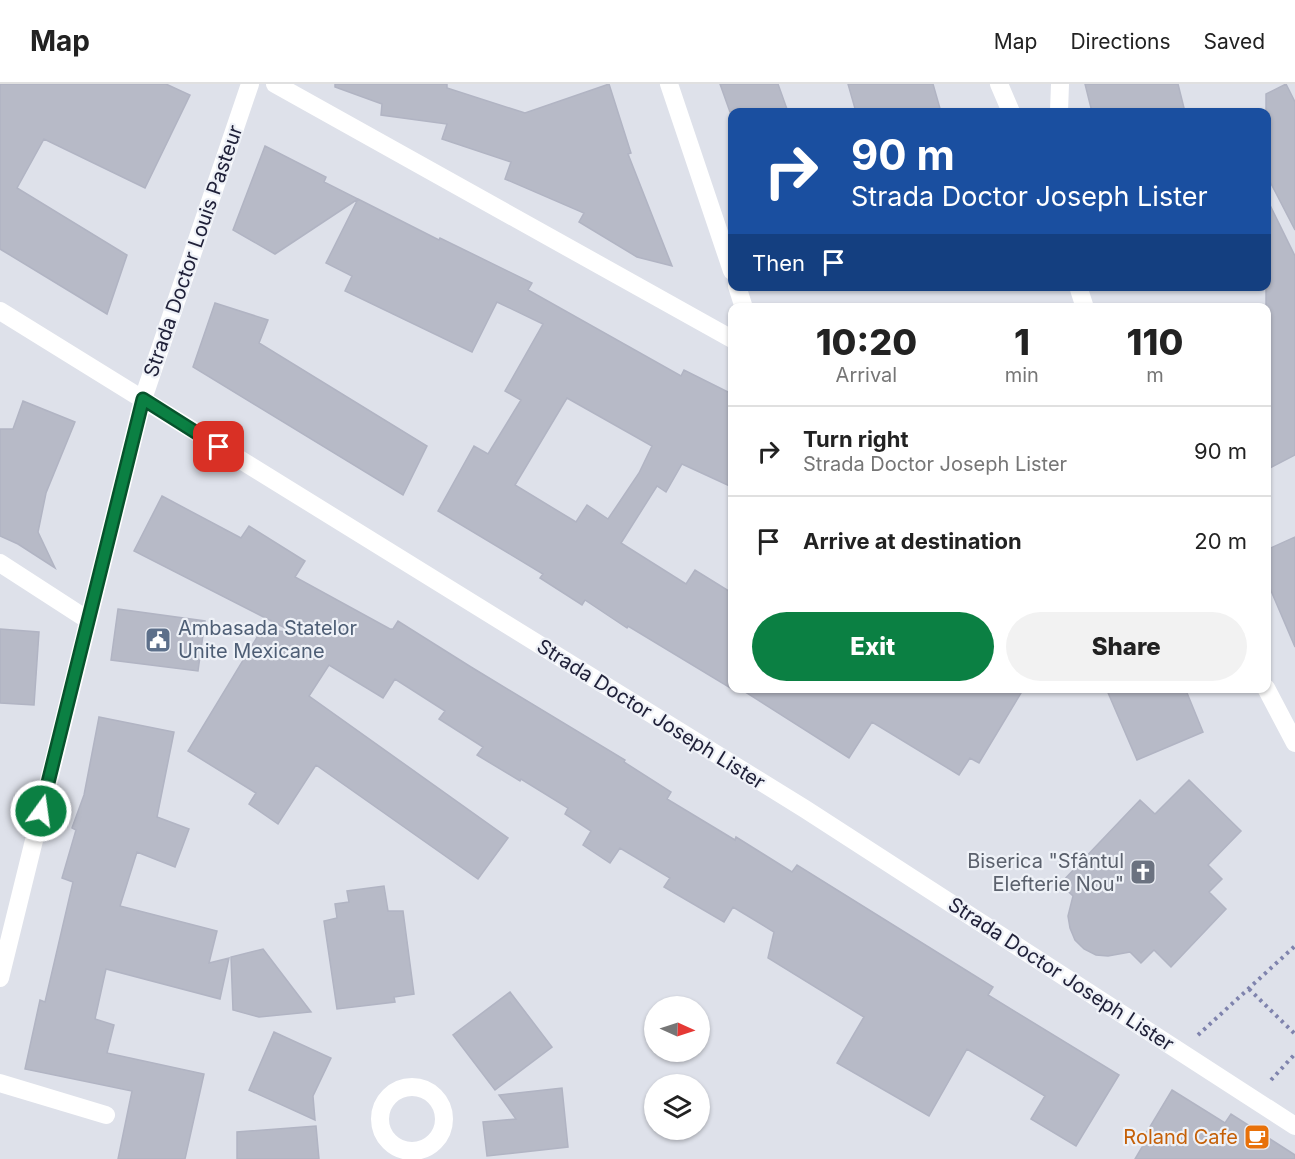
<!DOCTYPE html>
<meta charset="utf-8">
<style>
body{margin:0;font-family:Inter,sans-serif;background:#f2f2f2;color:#222;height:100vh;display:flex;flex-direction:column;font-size:22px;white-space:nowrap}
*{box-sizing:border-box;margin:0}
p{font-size:20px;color:#767676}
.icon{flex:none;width:33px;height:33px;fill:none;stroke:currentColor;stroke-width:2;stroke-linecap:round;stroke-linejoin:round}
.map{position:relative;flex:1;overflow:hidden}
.side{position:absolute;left:728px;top:219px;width:543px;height:390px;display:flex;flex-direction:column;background:#fff;border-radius:12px;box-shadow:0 2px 4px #0004}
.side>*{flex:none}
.guide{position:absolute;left:728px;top:24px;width:543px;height:183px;border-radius:12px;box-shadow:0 2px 4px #0004;background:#1a4fa0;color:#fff;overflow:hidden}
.needle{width:39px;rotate:93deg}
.buttons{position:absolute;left:644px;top:912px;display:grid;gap:12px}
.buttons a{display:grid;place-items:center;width:66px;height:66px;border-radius:50%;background:#fff;box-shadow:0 2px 4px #0004;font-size:30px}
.pin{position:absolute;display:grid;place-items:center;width:51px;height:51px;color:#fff;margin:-26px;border-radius:12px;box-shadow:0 3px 9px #0006}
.me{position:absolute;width:66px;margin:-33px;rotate:14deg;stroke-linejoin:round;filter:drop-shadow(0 0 4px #0008)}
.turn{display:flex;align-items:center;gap:21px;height:126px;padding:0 24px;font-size:27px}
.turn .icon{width:78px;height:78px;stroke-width:2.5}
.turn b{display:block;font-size:42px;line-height:51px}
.then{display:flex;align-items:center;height:57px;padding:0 24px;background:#0003;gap:12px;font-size:22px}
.eta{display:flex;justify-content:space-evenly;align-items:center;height:102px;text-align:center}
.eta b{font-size:36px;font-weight:800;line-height:42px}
.action{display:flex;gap:12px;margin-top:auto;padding:12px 24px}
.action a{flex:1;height:69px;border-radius:36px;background:#0b8043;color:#fff;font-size:24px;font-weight:800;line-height:69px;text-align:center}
.action a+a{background:#f2f2f2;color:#222}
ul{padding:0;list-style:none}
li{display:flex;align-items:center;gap:18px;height:90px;padding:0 24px;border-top:2px solid #e0e0e0}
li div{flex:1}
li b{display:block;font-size:22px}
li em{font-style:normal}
header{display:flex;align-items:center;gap:36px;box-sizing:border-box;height:84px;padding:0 30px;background:#fff;border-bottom:2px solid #e0e0e0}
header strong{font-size:28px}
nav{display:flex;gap:33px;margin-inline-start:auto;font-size:21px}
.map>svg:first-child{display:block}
.building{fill:#b7bac7;stroke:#b1b4c3;stroke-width:1.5;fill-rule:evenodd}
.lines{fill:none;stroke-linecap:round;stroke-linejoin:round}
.path{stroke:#7f83ad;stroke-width:4;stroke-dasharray:3 4.5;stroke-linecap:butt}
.minor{stroke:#fff;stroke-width:18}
.route-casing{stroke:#07532c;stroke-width:15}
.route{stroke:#0b8043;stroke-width:10}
.labels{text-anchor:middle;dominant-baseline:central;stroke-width:4.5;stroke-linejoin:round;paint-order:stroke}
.street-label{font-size:20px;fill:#202139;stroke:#eef1f7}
.service-label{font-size:20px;fill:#4e5e75;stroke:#eef1f7;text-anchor:start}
.worship-label{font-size:20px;fill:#5b616d;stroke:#eef1f7;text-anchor:end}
.food-label{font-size:20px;fill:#c56008;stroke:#eef1f7;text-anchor:end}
</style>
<header>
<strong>Map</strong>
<nav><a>Map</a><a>Directions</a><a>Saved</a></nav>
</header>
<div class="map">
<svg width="1295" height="1075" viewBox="0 0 1295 1075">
<rect width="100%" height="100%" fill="#dee1ea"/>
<path class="building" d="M0,0h166l24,11 -45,93 -101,-49 -27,49 110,67 -20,59 -107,-65z
M335,0h112v4l78,25 84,-29 22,69 -3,1 44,112 -35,-9 -58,-35 5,-9 -79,-34 6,-17 -69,-23 5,-15 -66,-9 1,-11 -47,-17z
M720,0h58l10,28h-58z
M848,0h85l8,28h-85z
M1085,0h93l7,28h-93z
M1286,0l9,18v128l-29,-56v-80z
M265,62l61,31 -2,5 34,17 -83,55 -42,-24z
M1266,113l29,59v199l-29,15z
M358,115l81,41 1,-2 92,45 -4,7 153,86 3,-6 48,24v93l-50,-23 -16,28 -9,-6 -36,57 65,41 9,-14 37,23v96l-104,-63 -1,2 -42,-28 -3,5 -42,-27 3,-4 -105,-63 36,-65 14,8 33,-54 -16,-9 38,-67 -46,-22 -25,50 -127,-61 7,-15 -26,-13zM567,314l85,48 -13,27 -31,46 -21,-14 -11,17 -61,-37z
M215,219l53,17 -9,23 168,103 -24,49 -210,-128z
M23,317l52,21 -29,71 -8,39 17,36 -37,-24 -18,-8v-107h13z
M162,412l79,42 8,-12 56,35 -10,16 95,52h3l5,-8 73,46 154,93 -1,2 47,30 -4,7 68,41 1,-3 56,35 5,-7 196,122 -5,8 131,80 -43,71 -45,-27 14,-23 -78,-47 -38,67 -92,-53 27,-46 -96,-59 6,-26 -41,-25 -9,15 -60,-35 6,-9 -50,-30 -10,15 -27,-18 8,-14 -26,-17 3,-6 -47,-29 -1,2 -43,-26 6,-8 -44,-28 6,-8 -50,-32 -12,19 -54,-33 -20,31 199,142 -30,41 -162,-114 -38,59 -29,-20 7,-11 -68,-42 74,-122 33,4 -161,-82z
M1295,453v110l-29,-68v-29z
M118,525l87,12 -7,50 -87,-11z
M0,545l39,3 -5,73 -34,-2z
M739,604h285l-45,75 -9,-5 -11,17 -87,-53 -23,36z
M1106,604h79l18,44 -66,28z
M99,633l75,15 -17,85 32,12 -14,38 -38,-15 -17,54 97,25 -8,32 20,-5 -9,41 -114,-30 -11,50 19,6 -7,28 97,21 -19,85h-67l14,-68 -107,-22 15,-69 5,2 28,-120 -11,-4 14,-48 -4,-2 12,-33z
M1189,696l52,51 -33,34 14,14 -13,13 17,17 -55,58 -17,-17 -13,13 -11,-11 -22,4 -12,-1 -12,-6 -9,-9 -5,-12 -2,-12 5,-20 -13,-12 80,-84 15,14z
M384,802l4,25h15l11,83 -20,3 1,5 -58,7 -13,-88 13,-3 -2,-14 14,-2 -2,-11z
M263,865l48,63 -52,5 -26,-7 -2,-53z
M510,908l42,55 -57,43 -42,-55z
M274,948l57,26 -18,38 2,24 -66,-30z
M562,1004l6,59 -81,9 -4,-34 33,-3 -17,-24z
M1172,1006l53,33 6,-9 64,41v4h-160l13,-22 -3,-2z
M316,1042l3,33h-82v-27z"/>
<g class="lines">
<path class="path" d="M1249,905l46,45
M1198,951l97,-89
M1271,996l24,-26"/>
<path class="minor" d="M275,0l457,255
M669,0l63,187
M999,0l12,28
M1059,28l1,-28
M737,202l7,22
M1078,202l7,22
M0,227l805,498 490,317
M0,479l88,57
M1266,604l29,55
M0,894l143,-579 107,-315
M0,999l106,32
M380 1035a32 32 0 1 1 64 0a32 32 0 1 1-64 0Z"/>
</g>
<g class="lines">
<g class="route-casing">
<path id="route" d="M41,727l102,-412 76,48"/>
</g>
<use href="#route" class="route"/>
</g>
<defs>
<g id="civic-square" transform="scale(1.35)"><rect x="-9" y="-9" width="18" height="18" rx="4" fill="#5c6f8a" stroke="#eef1f7"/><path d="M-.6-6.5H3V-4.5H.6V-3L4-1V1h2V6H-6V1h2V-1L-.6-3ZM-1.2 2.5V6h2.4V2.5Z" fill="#fff"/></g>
<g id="church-square" transform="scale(1.35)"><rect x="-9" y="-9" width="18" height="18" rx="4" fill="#6b7280" stroke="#eef1f7"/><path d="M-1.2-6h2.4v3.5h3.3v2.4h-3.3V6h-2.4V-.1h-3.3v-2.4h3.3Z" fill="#fff"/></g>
<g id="cafe-square" transform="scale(1.35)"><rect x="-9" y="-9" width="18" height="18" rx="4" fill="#e8710a" stroke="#eef1f7"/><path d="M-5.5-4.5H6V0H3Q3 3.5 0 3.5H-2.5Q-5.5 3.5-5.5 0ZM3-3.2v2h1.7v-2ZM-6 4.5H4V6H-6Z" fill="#fff"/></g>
</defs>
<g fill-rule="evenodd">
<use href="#civic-square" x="158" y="556"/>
<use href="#church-square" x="1143" y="788"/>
<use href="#cafe-square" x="1257" y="1053"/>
</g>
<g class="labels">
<g class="street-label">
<text transform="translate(193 167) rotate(-71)">Strada Doctor Louis Pasteur</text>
<text transform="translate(651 630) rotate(32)">Strada Doctor Joseph Lister</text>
<text transform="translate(1061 890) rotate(33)">Strada Doctor Joseph Lister</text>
</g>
<g class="service-label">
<text x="178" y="544">Ambasada Statelor<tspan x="178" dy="23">Unite Mexicane</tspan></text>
</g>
<g class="worship-label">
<text x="1124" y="777">Biserica "Sfântul<tspan x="1124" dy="23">Elefterie Nou"</tspan></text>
</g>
<g class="food-label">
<text x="1238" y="1053">Roland Cafe</text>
</g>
</g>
</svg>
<div class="buttons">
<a><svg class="needle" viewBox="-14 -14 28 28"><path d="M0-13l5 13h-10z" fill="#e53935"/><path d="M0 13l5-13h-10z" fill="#767676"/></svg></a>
<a><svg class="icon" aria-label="layers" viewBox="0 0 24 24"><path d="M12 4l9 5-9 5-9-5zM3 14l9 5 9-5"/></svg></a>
</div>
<div class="pin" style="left:219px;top:363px;background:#d93025"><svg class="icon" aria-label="arrive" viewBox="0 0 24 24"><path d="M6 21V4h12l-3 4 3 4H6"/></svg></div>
<svg class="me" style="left:41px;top:727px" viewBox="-20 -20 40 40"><circle r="17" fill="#0b8043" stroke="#fff" stroke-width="3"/><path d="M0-11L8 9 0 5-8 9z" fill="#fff"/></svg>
<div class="guide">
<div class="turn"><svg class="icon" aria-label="right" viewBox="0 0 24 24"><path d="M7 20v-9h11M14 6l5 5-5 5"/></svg><div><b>90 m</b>Strada Doctor Joseph Lister</div></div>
<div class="then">Then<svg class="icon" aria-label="arrive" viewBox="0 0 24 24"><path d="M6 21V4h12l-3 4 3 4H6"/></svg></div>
</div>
<section class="side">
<div class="eta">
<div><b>10:20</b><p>Arrival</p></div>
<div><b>1</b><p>min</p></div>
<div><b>110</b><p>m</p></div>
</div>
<ul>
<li><svg class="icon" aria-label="right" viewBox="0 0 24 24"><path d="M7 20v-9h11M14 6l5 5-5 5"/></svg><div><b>Turn right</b><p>Strada Doctor Joseph Lister</p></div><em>90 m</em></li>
<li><svg class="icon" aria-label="arrive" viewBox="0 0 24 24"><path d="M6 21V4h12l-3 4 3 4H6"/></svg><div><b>Arrive at destination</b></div><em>20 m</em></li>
</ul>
<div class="action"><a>Exit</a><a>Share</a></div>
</section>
</div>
